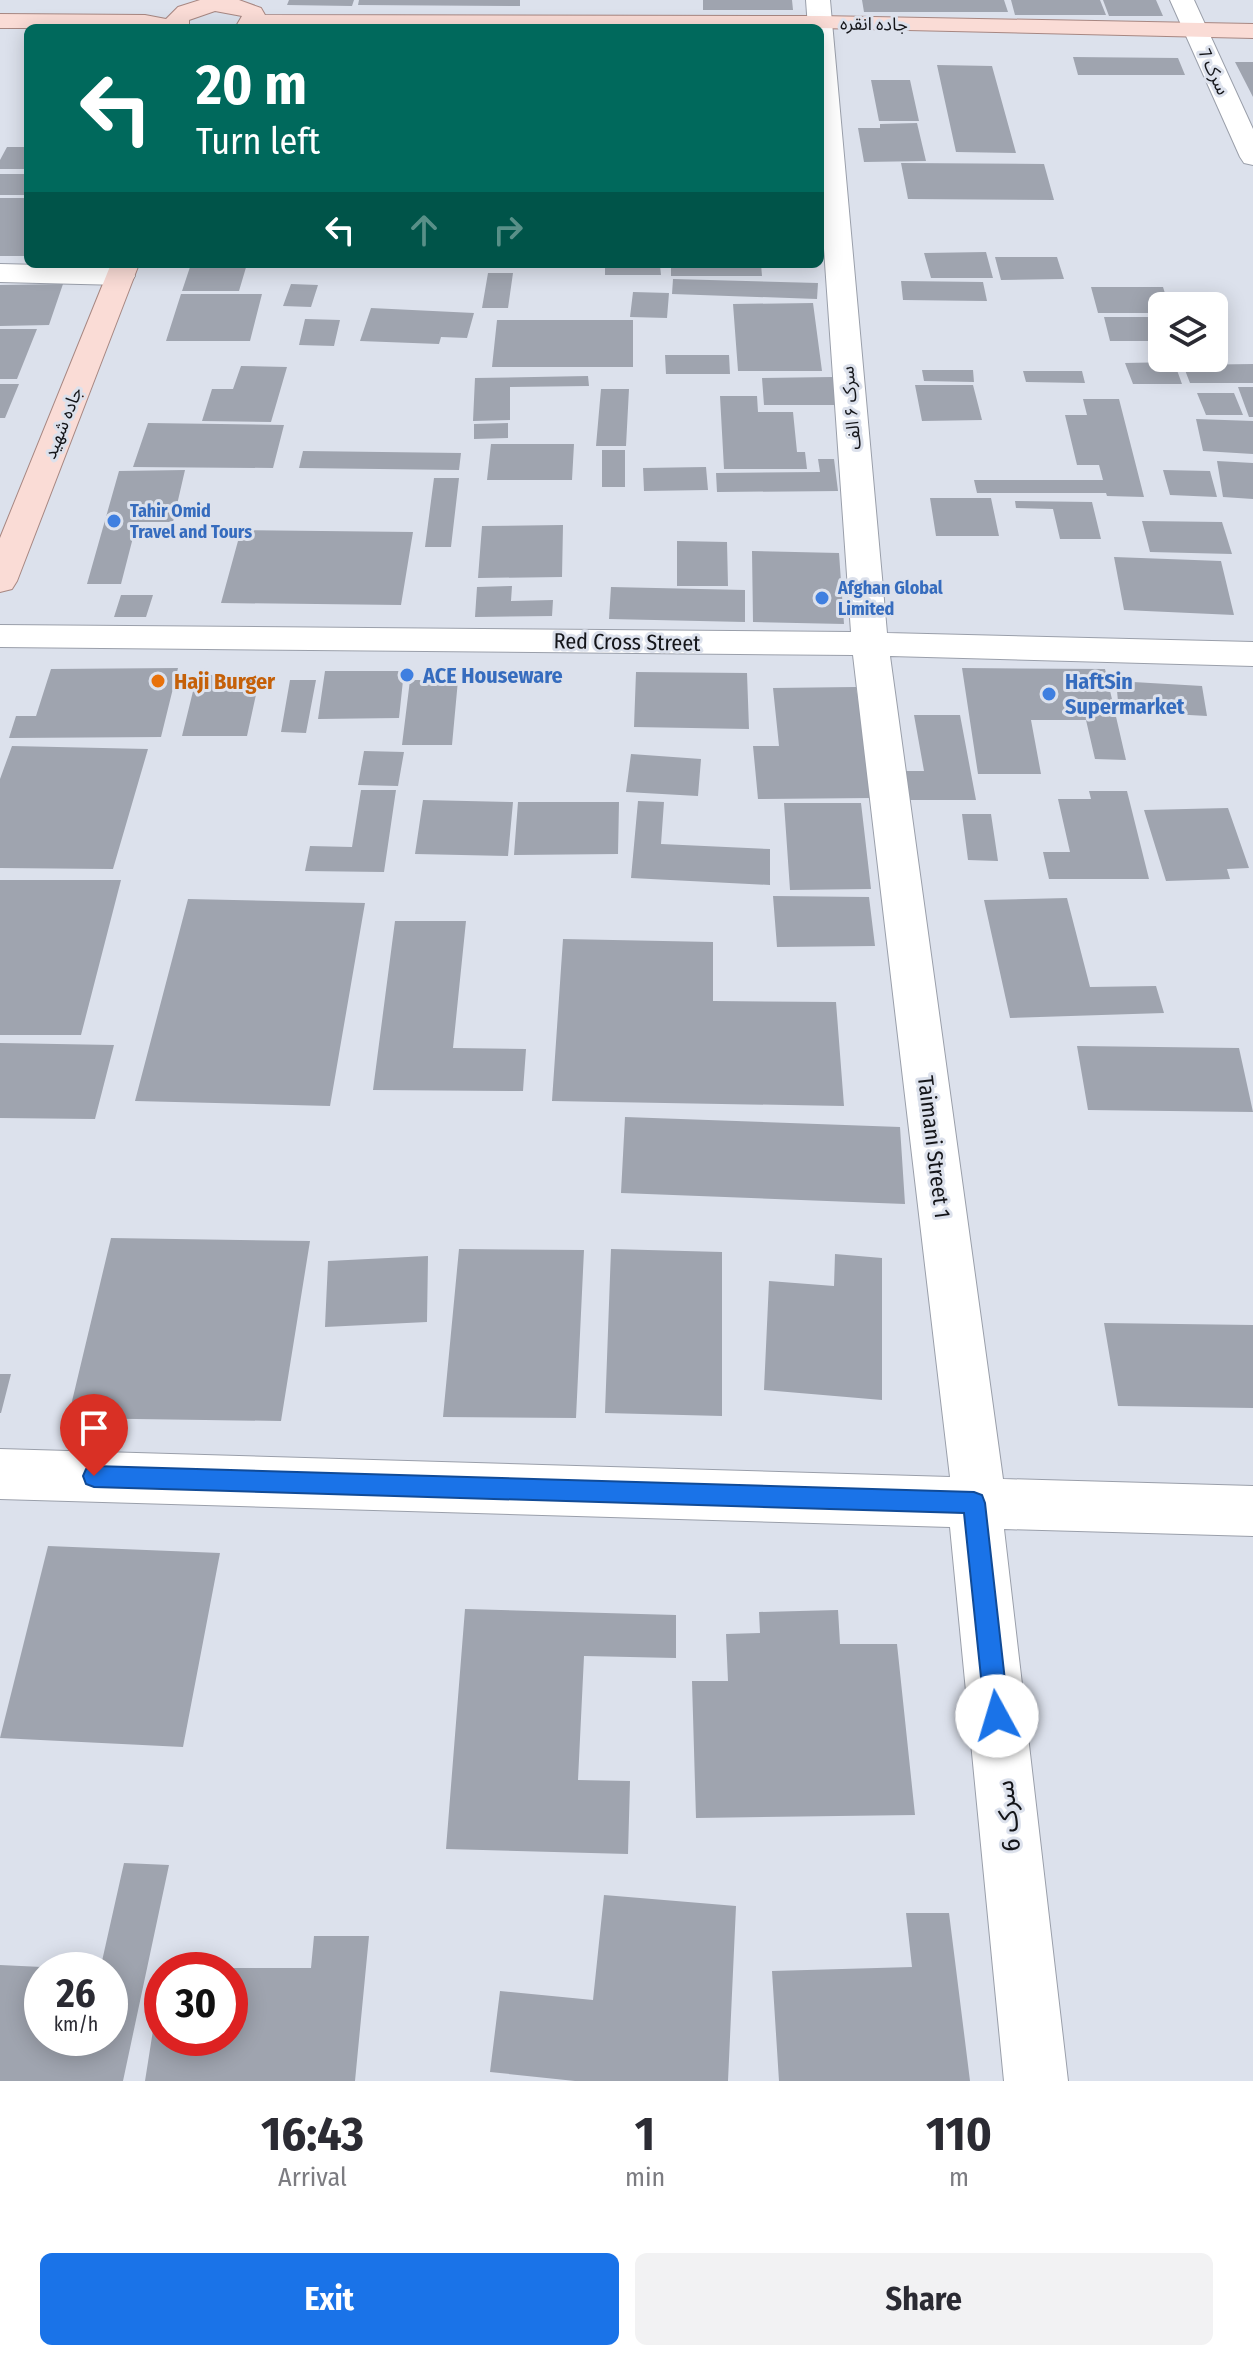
<!DOCTYPE html>
<meta charset="utf-8">
<style>
body{margin:0;font-family:"Fira Sans Condensed","Noto Sans Arabic",sans-serif;background:#f2f2f3;color:#2b2b33;height:100vh;display:flex;flex-direction:column;font-size:30px;white-space:nowrap}
*{box-sizing:border-box;margin:0}
p{font-size:26px;color:#7c7c81}
.icon{flex:none;width:44px;height:44px;fill:none;stroke:currentColor;stroke-width:2;stroke-linecap:round;stroke-linejoin:round}
.map{position:relative;height:2081px;overflow:hidden}
.sheet{display:flex;flex-direction:column;background:#fff;flex:1}
.sheet>*{flex:none}
.guide{position:absolute;left:24px;top:24px;width:800px;height:244px;border-radius:12px;box-shadow:0 4px 20px #0003;background:#00695c;color:#fff;overflow:hidden}
.buttons{position:absolute;left:1148px;top:292px;display:grid;gap:16px}
.buttons a{display:grid;place-items:center;width:80px;height:80px;border-radius:12px;background:#fff;box-shadow:0 4px 20px #0003;font-size:40px}
.speed{position:absolute;left:24px;top:1952px;display:flex;gap:16px;font-size:40px;font-weight:700;text-align:center}
.speed>*{display:grid;place-content:center;width:104px;height:104px;border-radius:50%;background:#fff;box-shadow:0 4px 20px #0003;line-height:1}
.speed small{font-size:20px;font-weight:400}
.speed .limit{border:12px solid #d22;background:#fff;color:#111}
.pin{position:absolute;display:grid;place-items:center;width:68px;height:68px;color:#fff;margin:-82px -34px;border-radius:50% 50% 50% 0;rotate:-45deg;box-shadow:0 0 8px #0007}
.pin .icon{rotate:45deg}
.me{position:absolute;width:88px;margin:-44px;rotate:354deg;stroke-linejoin:round;filter:drop-shadow(0 0 6px #0008)}
.turn{display:flex;align-items:center;gap:28px;height:168px;padding:0 40px;font-size:36px}
.turn .icon{width:104px;height:104px;stroke-width:2.5}
.turn b{display:block;font-size:56px;line-height:68px}
.lanes{display:flex;align-items:center;height:76px;padding:0 40px;background:#0003;justify-content:center;gap:40px;direction:ltr}
.lanes .off{opacity:.35}
.eta{display:flex;justify-content:space-evenly;align-items:center;height:136px;text-align:center}
.eta b{font-size:48px;font-weight:700;line-height:56px}
.button{display:flex;gap:16px;margin-top:auto;padding:16px 40px}
.button a{flex:1;height:92px;border-radius:12px;background:#1a73e8;color:#fff;font-size:32px;font-weight:700;line-height:92px;text-align:center}
.button a+a{background:#f2f2f3;color:#2b2b33}
.map>svg:first-child{display:block}
.building{fill:#9fa4af}
.lines{fill:none;stroke-linecap:round;stroke-linejoin:round}
.minor-casing{stroke:#9a9faa;stroke-width:2}
.major-casing{stroke:#a78782;stroke-width:2}
.minor{fill:#fff;fill-rule:evenodd}
.major{fill:#fadcd6;fill-rule:evenodd}
.route{fill:#1a73e8;stroke:#114b97;stroke-width:2}
.shop-dot{fill:#3f7fe0;stroke:#dce1ec;stroke-width:3}
.food-dot{fill:#e8710a;stroke:#dce1ec;stroke-width:3}
.labels{text-anchor:middle;dominant-baseline:central;stroke-width:6;stroke-linejoin:round;paint-order:stroke}
.far-street-label{font-size:18px;fill:#141519;stroke:#dce1ec}
.far-shop-label{font-size:18px;font-weight:bold;fill:#366cbe;stroke:#dce1ec;text-anchor:start}
.street-label{font-size:22px;fill:#141519;stroke:#dce1ec}
.shop-label{font-size:22px;font-weight:bold;fill:#366cbe;stroke:#dce1ec;text-anchor:start}
.food-label{font-size:22px;font-weight:bold;fill:#c56008;stroke:#dce1ec;text-anchor:start}
.near-street-label{font-size:26px;fill:#141519;stroke:#dce1ec}
</style>
<div class="map">
<svg width="1253" height="2081" viewBox="0 0 1253 2081">
<rect width="100%" height="100%" fill="#dce1ec"/>
<path class="building" d="M289,0h65l-2,6 -65,-1z
M359,0h161v6l-162,-1z
M703,0h89l1,10h-90z
M862,0h142l4,12h-144z
M1011,0h89l6,15h-91z
M1103,0h53l7,16h-54z
M1073,57l105,1 7,17h-107z
M1235,62h18v35z
M937,65l55,1 24,87 -60,-1z
M871,80h39l9,41h-40z
M917,123l9,38 -62,1 -6,-34h22v-4z
M7,147h21v22h-28v-9z
M901,163l143,1 10,36 -146,-1z
M0,174h28v21h-28z
M0,198h28v58h-28z
M986,252l7,26h-62l-7,-25z
M995,257h62l7,22 -63,1z
M191,264h56l-8,27h-57z
M671,264h90l1,12h-91z
M605,265h55l1,10h-56z
M488,273h25l-5,35h-26z
M673,279l145,4 -1,16 -145,-5z
M901,281l82,1 4,19 -84,-1z
M63,284l-14,41 -49,1v-41z
M291,284l27,1 -7,22 -28,-1z
M1091,287h72l6,19h-7v7h-64z
M633,292l36,1 -2,25 -37,-1z
M181,294h81l-12,47h-84z
M813,303l9,68h-84l-5,-67z
M371,308l103,5 -7,25 -26,-1 -2,7 -79,-3z
M1104,317h58v24h-52z
M305,319l35,1 -6,26 -35,-1z
M497,320h136v47h-141z
M0,329h37l-20,50h-17z
M665,355h64l1,19h-64z
M1174,362l8,22h-49l-8,-21z
M1253,364v19h-63l-7,-18z
M241,366l46,1 -16,55 -69,-1 10,-32h21z
M922,370h51l1,12 -50,-1z
M1023,371h59l3,12 -59,-1z
M588,376l1,10 -79,1v33l-37,1 2,-43z
M833,377l4,28h-73l-2,-27z
M0,384h19l-14,34h-5z
M915,385h58l9,35 -60,1z
M1238,387h15v30h-4z
M601,389h28l-3,57h-30z
M1197,393h37l9,22h-37z
M720,396h37l1,16h35l4,40h8l2,17h-83z
M1083,399h36l25,98 -37,-1 -1,-3h-129l-3,-13h129l-4,-15h-22l-12,-50h22z
M1196,419l57,2v33l-50,-3z
M148,423l136,2 -11,43 -140,-1z
M508,423v15l-34,1v-15z
M491,444h83l-2,36h-85z
M602,450h23v37h-23z
M303,451l158,2 -2,17 -160,-2z
M818,459h16l4,32 -121,1 -1,-19 104,-1z
M1217,461l36,2v36l-30,-2z
M706,467l2,23 -64,1 -1,-23z
M185,470l-12,52h-36l-16,62h-34l32,-113z
M1163,470l47,1 7,26 -47,-2z
M434,478h25l-8,69h-26z
M930,498h61l8,38h-63z
M1015,501l77,1 9,37h-41l-7,-30 -37,-1z
M1142,521l80,1 10,32 -82,-2z
M563,525l-1,52 -84,1 4,-52z
M241,530l172,2 -12,73 -180,-2z
M677,541l50,1 1,44h-51z
M752,551l87,2 5,71 -91,-2z
M1114,557l107,4 13,54 -110,-5z
M512,586l-1,15 42,-1 -1,16 -77,1 2,-30z
M611,587l134,3v32l-136,-3z
M121,595h32l-7,22h-32z
M178,668l-17,69 -152,1 7,-22h20l15,-47z
M962,668l143,1 21,91 -31,-1 -9,-39h-55l10,54h-63z
M325,671h79l-5,47 -81,1z
M636,672l111,1 2,56 -115,-2z
M197,675l63,1 -13,60h-65z
M290,680h26l-10,53 -25,-1z
M410,680h48l-6,65h-50z
M1116,681l86,5 5,30 -88,-5z
M856,687l16,111 -114,1 -5,-53h26l-6,-58z
M914,715h46l16,85h-71l-5,-29h24z
M12,746l136,3 -35,120 -113,-1v-89z
M364,751l40,1 -6,34 -40,-1z
M631,754l70,5 -3,37 -72,-4z
M361,790h35l-12,82 -79,-1 5,-25 42,1z
M1089,791h38l22,88h-100l-6,-27h27l-12,-53h33z
M423,800l90,2 -5,54 -93,-2z
M638,801l26,1 -3,42 109,5v36l-139,-7z
M518,802h101l-1,52 -104,1z
M784,803h77l10,86 -81,1z
M1228,808l21,60 -22,1 3,10 -64,2 -22,-71z
M962,814h29l7,47 -30,-1z
M0,880h121l-40,155h-81z
M773,896l96,1 6,49 -98,1z
M1067,898l23,89 66,-1 8,27 -154,5 -26,-118z
M188,899l177,4 -35,203 -195,-5z
M395,921h71l-13,127 73,1 -3,42 -150,-1z
M563,939l150,3v59l123,1 8,104 -292,-5z
M0,1043l114,2 -19,74 -95,-1z
M1077,1046l162,2 14,64 -165,-2z
M625,1117l275,10 5,77 -284,-11z
M111,1238l199,3 -29,180 -213,-3z
M459,1249l125,1 -8,168 -133,-1z
M611,1249l111,3v164l-117,-3z
M835,1254l47,4v142l-118,-10 5,-109 65,5z
M428,1256l-1,66 -102,5 3,-66z
M1104,1323l149,2v83l-135,-2z
M0,1374h11l-10,39h-1z
M48,1546l172,7 -37,194 -183,-9z
M465,1609l211,6v43l-92,-2 -6,124 52,1 -2,73 -182,-5z
M838,1610l2,34h57l18,171 -219,3 -4,-137h36l-2,-47 34,-1 -1,-21z
M124,1863l45,2 -46,216h-123v-116l42,2v71h68v-68h-10z
M604,1895l132,11 -8,175h-153l-85,-9 10,-81 93,9z
M906,1913h43l21,168h-191l-7,-110 140,-4z
M314,1936h55l-14,145h-210l15,-95 2,52h68v-70h81z"/>
<g class="lines">
<g class="minor-casing">
<path id="minor" d="M806,0h24l57,633 366,9v24l-363,-10 113,823 250,7v50l-249,-7 64,552h-64l-54,-554 -950,-28v-50l950,28 -97,-822 -853,-8v-22l851,7 -31,-440v-164h-12z
M1170,0h24l59,129v36l-9,-2 -4,-6z
M0,264l121,3 10,3 4,6 -4,6 -10,3 -121,-3z"/>
</g>
<g class="major-casing">
<path id="major" d="M200,0h39l22,8 4,7 555,1 433,8v14l-433,-10h-585l7,-12 -27,-5 -26,9v8h-189v-14l145,1 21,4 12,-12z
M111,264h28l-122,317 -5,8 -12,3v-54z"/>
</g>
<use href="#minor" class="minor"/>
<use href="#major" class="major"/>
</g>
<path class="route" d="M94,1466l880,26 8,3 3,8 24,213 -4,8 -8,4 -9,-4 -3,-8 -21,-203 -870,-26 -8,-3 -3,-8 3,-7z"/>
<g class="shop-dot">
<circle cx="114" cy="521" r="8"/>
<circle cx="822" cy="598" r="8"/>
<circle cx="407" cy="675" r="8"/>
<circle cx="1049" cy="694" r="8"/>
</g>
<circle class="food-dot" cx="158" cy="681" r="8"/>
<g class="labels">
<g class="far-street-label">
<text transform="translate(874 24) rotate(1)">جاده انقره</text>
<text transform="translate(1214 72) rotate(65)">سرک 7</text>
<text transform="translate(851 408) rotate(-95)">سرک ۶ الف</text>
<text transform="translate(63 423) rotate(-68)">جاده شهید</text>
</g>
<g class="far-shop-label">
<text x="130" y="511">Tahir Omid<tspan x="130" dy="21">Travel and Tours</tspan></text>
<text x="838" y="588">Afghan Global<tspan x="838" dy="21">Limited</tspan></text>
</g>
<g class="street-label">
<text transform="translate(627 642) rotate(1)">Red Cross Street</text>
<text transform="translate(934 1147) rotate(83)">Taimani Street 1</text>
</g>
<g class="shop-label">
<text x="423" y="675">ACE Houseware</text>
<text x="1065" y="681">HaftSin<tspan x="1065" dy="25">Supermarket</tspan></text>
</g>
<g class="food-label">
<text x="174" y="681">Haji Burger</text>
</g>
<g class="near-street-label">
<text transform="translate(1008 1816) rotate(-96)">سرک 6</text>
</g>
</g>
</svg>
<div class="buttons">
<a><svg class="icon" aria-label="layers" viewBox="0 0 24 24"><path d="M12 4l9 5-9 5-9-5zM3 14l9 5 9-5"/></svg></a>
</div>
<div class="speed"><div>26<small>km/h</small></div><div class="limit">30</div></div>
<div class="pin" style="left:94px;top:1476px;background:#d93025"><svg class="icon" aria-label="arrive" viewBox="0 0 24 24"><path d="M6 21V4h12l-3 4 3 4H6"/></svg></div>
<svg class="me" style="left:997px;top:1716px" viewBox="-20 -20 40 40"><circle r="19" fill="#fff"/><path d="M0-13L10 11 0 6-10 11z" fill="#1a73e8"/></svg>
<div class="guide">
<div class="turn"><svg class="icon" aria-label="left" viewBox="0 0 24 24"><path d="M17 20v-9H6M10 6l-5 5 5 5"/></svg><div><b>20 m</b>Turn left</div></div>
<div class="lanes"><svg class="icon" aria-label="left" viewBox="0 0 24 24"><path d="M17 20v-9H6M10 6l-5 5 5 5"/></svg><svg class="icon off" aria-label="ahead" viewBox="0 0 24 24"><path d="M12 20V5M6 11l6-6 6 6"/></svg><svg class="icon off" aria-label="right" viewBox="0 0 24 24"><path d="M7 20v-9h11M14 6l5 5-5 5"/></svg></div>
</div>
</div>
<section class="sheet">
<div class="eta">
<div><b>16:43</b><p>Arrival</p></div>
<div><b>1</b><p>min</p></div>
<div><b>110</b><p>m</p></div>
</div>
<div class="button"><a>Exit</a><a>Share</a></div>
</section>
